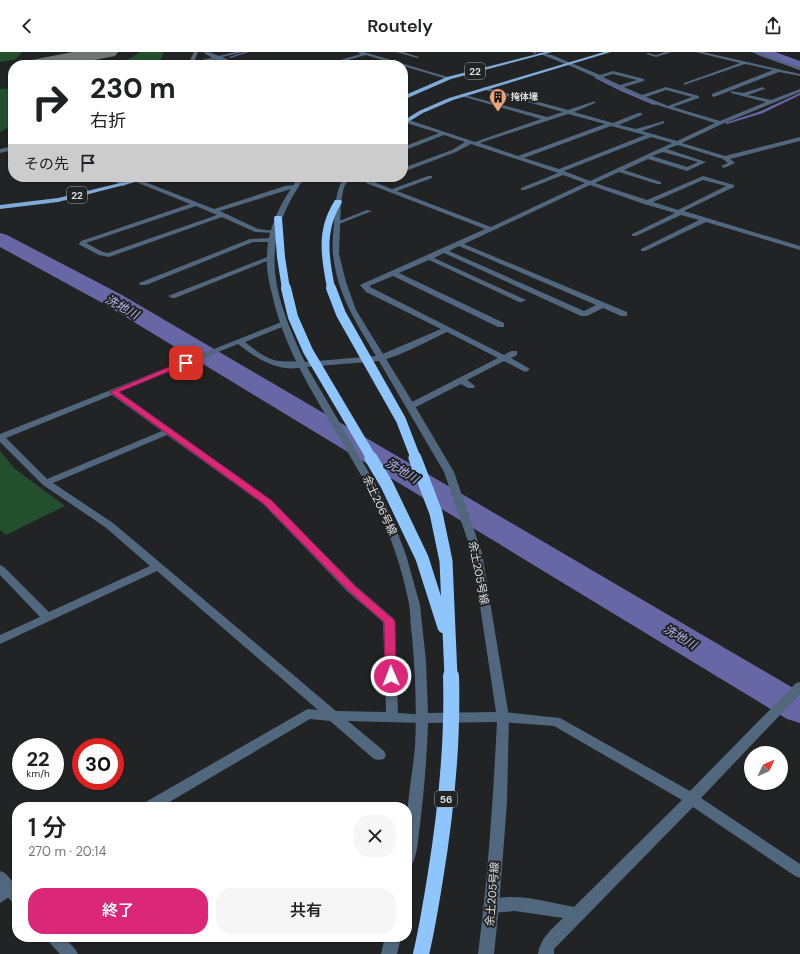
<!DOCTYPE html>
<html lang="ja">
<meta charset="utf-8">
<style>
body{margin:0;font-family:"DM Sans","Noto Sans JP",sans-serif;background:#f6f6f6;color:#202124;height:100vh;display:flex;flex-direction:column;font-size:15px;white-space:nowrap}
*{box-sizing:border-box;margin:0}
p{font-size:13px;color:#757577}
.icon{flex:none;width:22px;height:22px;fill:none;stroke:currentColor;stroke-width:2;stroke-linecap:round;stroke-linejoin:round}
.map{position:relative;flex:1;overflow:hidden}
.drawer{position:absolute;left:12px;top:750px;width:400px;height:140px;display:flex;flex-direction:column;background:#fff;border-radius:16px;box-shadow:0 1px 3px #0004}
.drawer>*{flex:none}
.top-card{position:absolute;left:8px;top:8px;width:400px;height:122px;border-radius:16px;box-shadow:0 1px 3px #0004;background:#fff;color:#202124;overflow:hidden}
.needle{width:26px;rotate:46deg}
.tools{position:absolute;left:744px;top:694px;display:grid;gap:8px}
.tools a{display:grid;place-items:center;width:44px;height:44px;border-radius:50%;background:#fff;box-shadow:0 1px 3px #0004;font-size:20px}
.speed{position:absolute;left:12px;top:686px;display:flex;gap:8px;font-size:20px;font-weight:700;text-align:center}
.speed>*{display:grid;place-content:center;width:52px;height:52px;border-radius:50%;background:#fff;box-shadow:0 1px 3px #0004;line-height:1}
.speed small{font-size:10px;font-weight:400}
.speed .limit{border:6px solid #d22;background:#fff;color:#111}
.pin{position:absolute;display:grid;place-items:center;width:34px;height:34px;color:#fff;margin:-17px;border-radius:8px;box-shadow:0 2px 6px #0006}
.me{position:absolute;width:44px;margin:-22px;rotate:359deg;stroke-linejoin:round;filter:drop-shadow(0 0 3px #0008)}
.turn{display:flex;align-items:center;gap:14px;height:84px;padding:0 16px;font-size:18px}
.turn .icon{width:52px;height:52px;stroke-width:2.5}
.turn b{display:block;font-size:28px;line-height:34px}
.then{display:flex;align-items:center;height:38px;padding:0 16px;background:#0003;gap:8px;font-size:15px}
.round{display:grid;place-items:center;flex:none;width:42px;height:42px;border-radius:16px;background:#f6f6f6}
.headline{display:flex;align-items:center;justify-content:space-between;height:68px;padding:0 16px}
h1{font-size:24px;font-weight:600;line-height:30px}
.action{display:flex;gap:8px;margin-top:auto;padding:8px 16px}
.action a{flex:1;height:46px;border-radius:16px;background:#db2777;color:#fff;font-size:16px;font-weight:600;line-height:46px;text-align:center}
.action a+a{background:#f6f6f6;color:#202124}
header{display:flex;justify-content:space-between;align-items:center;height:52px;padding:0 16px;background:#fff;font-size:18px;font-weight:600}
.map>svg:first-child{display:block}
.green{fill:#244f2f}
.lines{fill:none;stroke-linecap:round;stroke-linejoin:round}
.stream{fill:#6867a6;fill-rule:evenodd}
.river{fill:#6867a6;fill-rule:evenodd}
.taxiway{fill:#727474;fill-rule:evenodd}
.minor{fill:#51677d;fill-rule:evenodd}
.tertiary{fill:#51677d;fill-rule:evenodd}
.primary{fill:#7eabd9;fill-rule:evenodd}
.motorway{fill:#8fc5fd;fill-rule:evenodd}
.motorway-bridge-far3{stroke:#8fc5fd;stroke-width:8}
.motorway-bridge-far2{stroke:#8fc5fd;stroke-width:10}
.motorway-bridge-far1{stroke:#8fc5fd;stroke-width:13}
.motorway-bridge{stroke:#8fc5fd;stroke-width:16}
.route{fill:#db2777;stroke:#8e194d}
.labels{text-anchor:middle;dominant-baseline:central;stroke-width:4;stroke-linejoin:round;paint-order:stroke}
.far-poi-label{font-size:9px;font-weight:bold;fill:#dee0e0;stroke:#212324;text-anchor:start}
.shield{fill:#212324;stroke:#a5a7a8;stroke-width:1}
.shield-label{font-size:10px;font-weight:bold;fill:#dee0e0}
.street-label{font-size:11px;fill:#dee0e0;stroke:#212324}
.water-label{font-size:12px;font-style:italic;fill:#b9baf1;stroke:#212324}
</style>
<header><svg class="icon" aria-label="back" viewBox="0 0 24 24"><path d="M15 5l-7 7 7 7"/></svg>Routely<svg class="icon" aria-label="share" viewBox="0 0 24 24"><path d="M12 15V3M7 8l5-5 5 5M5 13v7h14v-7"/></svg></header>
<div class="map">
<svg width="800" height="902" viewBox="0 0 800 902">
<rect width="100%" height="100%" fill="#212324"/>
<path class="green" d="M0,0h22l-6,7 -16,3z
M140,0h24l-6,13h-47l20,-7z
M13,36v40h-5l-8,4v-43z
M0,399l15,18 50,37 -59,29 -6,-5z"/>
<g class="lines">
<path class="stream" d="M245,0h4l-19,6 -1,-1z
M532,0h3l1,1 -1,1z
M215,7l1,1 -19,5h-4z
M595,24h2l26,13 33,15 -2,1 -33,-14 -26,-13z
M800,41v2l-37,18 -36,11 -2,-1 36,-12z"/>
<path class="river" d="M756,0h19l25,9v9l-42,-15z
M0,181l7,2 115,60 678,397v31l-13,-4 -681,-414 -106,-58z"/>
<path class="taxiway" d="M73,0h45l-3,4 -47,9h-45l3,-4z"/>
<path class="minor" d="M194,0h4l-3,7 3,2 37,-9h8l-45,11 -8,-3z
M357,0h7l87,26 -4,1 -81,-24 -36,10h-7l38,-11z
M396,0h7l16,5 -2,1z
M535,0l17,3 48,20 13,-4 31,8v2l-20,6 18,8 24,-8 33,9v2l-26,9 47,14 46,-19 -35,-9v-2l12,2 20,-6 2,2 -17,6 23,5 29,-11v3l-78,32 -40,19 43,13 75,-19v4l-70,18 5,4 -11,5 -3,-2 7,-3 -5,-4 -45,-14 -11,4 39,13 -19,9 -39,-12 -24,11 37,12v2h-4l-38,-12 -24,11 52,17 56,-24 31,9v2l-50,24 116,35v4l-94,-28 -61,29h-4v-2l58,-29 -18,-5 -45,21h-4v-2l43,-21 -31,-9 -54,-19 -126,59 163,68v4h-6l-18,-8 -16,8h-6l-137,-63 -10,5 92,42 -4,2h-3l-90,-42 -30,13 105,50v4h-6l-105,-51 -24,10 3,2 132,67 7,-4h6v4l-6,3 19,11 -4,3 -3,-1 -19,-10 -37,19 8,6 -1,2h-6l-7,-4 -47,24h-6l-1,-2 1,-2 90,-46 -51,-26c-13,6 -58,30 -69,28l-1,-2 1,-2 63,-27 -75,-37 -6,-7 125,-56 -119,-46v-2l11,-4h9l-12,5 18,7 36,-13h4v2l-35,13 94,36 94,-44 -22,-8 -38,15h-4v-2l37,-15 -87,-29 -15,8 -53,20v-4l49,-18 13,-8 -21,-7 -41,16v-4l36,-14 -36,-11v-4l72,24 66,-23 -80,-23v-2l86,23 16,-5 -81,-23 2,-2 84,23 27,-9v2l-21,9 39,11 25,-10h4v2l-23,10 17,4 28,-8v2l-22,8 35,10 38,-18 -61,-19 -81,-37zM613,22l24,6 -17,5 -17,-8zM666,38l26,7 -24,9 -22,-9zM568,62l37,10 -87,32 -38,-13zM611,74l34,9 -86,34 -35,-11zM651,85l21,6 -82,38 -26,-10zM663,100l35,10 -11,5 -35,-11zM703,128l23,6 -48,24 -25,-8zM459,194l137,59 -12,6 -135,-60z
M665,0h7l-16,5 -10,-3 2,-1 8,2z
M695,0h8l97,22v2l-21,-4 -65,25 -2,-1v-2l61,-24 -28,-6 -61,21v-2l56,-20z
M751,0h6l43,15v3z
M13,94v4l-13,3v-4z
M106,125h8l13,8 -5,1z
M136,128h4l74,29 71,-23 9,-1 3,2 -77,24 38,18 17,2v2l-20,-1 -33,-15 -113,40 -10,-2 -19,-10 -1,-1 2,-3 109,-37 -54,-22zM196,154l21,9 -109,38 -5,-1 -17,-9z
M367,158l5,1 -33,13 -5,-1z
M250,187l22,-1 3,2 -3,2h-19l-107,43h-6l-1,-2z
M270,204l4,2 -2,1 -97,39h-3l-4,-2z
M284,269h3v4l-42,17c9,7 18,15 29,18 9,3 25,-1 31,5l-1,2c-25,6 -47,-8 -66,-23l-119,48 152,108 85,86 37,32 2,3 3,92 29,2 2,3 -2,3 -4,2 -75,-2 36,30 2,4 -2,4 -5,1 -5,-1 -44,-38 -20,-2 -149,88h-19l2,-4 160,-92 4,-2 10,1 -161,-139 -157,73v-9l40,-18 -40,-42v-10l4,2 45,45 101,-46 -45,-39 -62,-42 -43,-43v-8zM112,343l50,36 -115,48 -41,-41zM167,383l96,69 85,88 35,30 3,90 -50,-1 -223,-188 -60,-40z
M800,630v12l-99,104 99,66v14l-5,-2 -102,-69 -139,142v5h-16c2,-16 14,-25 25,-36l-48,-7 -23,2 -5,-2 -2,-5 2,-5c26,-10 60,1 87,6l108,-107 -128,-74 -51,-4 -4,-2 -2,-3 2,-3 4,-2 57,6 130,73 106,-108z
M17,826v14l-17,11v-15z"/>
<path class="tertiary" d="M203,0h6l33,13c-13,0 -29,-5 -39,-13z
M299,125h6c-46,65 -34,111 -3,179l3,6 71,-6c-20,-34 -38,-60 -43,-101 -1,-10 0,-21 1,-31 1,-17 1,-32 10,-47h6l-6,10 -3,15 -2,52 7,28 10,28 59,96 39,66 28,81 27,164 -2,85 -8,104 -5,48h-16c10,-77 15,-154 19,-232l-69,1c-1,34 -4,68 -8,102 -2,12 -2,28 -8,39l-5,2c0,-16 -1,-32 0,-47 1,-25 6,-49 8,-73 2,-37 0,-74 -3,-110 -2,-12 -1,-25 -4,-37 -9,-44 -27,-90 -50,-129 -32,-58 -72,-111 -86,-176 -3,-12 -6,-25 -5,-37 0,-29 15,-57 32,-80zM379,309l65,111 28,81 24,159 -68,1 -2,-52 -6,-56 -14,-50 -14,-37 -17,-35 -68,-116z
M0,819l5,2 12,13v18l-5,-2 -12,-14z
M46,885h18l11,12 3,5h-18l-11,-12z
M385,885h16l-4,17h-16z"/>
<path class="primary" d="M545,0h7l-101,27 -48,21v-4l44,-19z
M604,0h7l-158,48 -30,13 -20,12v-4l16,-10 30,-13z
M145,125h10l-97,25 -58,7v-4l58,-7z"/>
<path class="motorway" d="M335,148h6l1,2c-18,30 -13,54 -7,86l-4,3 -4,-3c-6,-33 -11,-58 8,-88z
M275,164h6l1,2 3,39 -4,3 -4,-3 -3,-39z"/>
<path class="motorway-bridge-far3" d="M281,205l5,32
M331,236l1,1"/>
<path class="motorway-bridge-far2" d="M286,236l7,29 15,34 64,108
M331,236l10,26 60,106 15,39"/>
<path class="motorway-bridge-far1" d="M371,406l16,27 35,73 22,69
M415,406l21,55 10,48 5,116"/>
<path class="motorway-bridge" d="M421,902c6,-25 10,-50 14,-75 11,-67 18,-136 16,-203"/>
</g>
<path class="route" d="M183,309h3l3,2 -70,29 152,108 85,87 37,32 2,2 1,55 -1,3h-8l-2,-3 -1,-54 -35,-31 -85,-87 -154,-112z"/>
<defs>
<g id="building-pin" transform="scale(0.9)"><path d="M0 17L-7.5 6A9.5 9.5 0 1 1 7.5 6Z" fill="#efa378" stroke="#212324"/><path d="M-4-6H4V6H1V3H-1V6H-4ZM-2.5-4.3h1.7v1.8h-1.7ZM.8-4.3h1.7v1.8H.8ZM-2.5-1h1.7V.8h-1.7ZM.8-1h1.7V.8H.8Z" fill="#111"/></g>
</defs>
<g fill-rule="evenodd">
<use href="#building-pin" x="498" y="45"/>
</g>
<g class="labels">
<g class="far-poi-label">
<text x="511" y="45">掩体壕</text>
</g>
<g class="shield">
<rect x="465" y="11" width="20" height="16" rx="3"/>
<rect x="67" y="135" width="20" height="16" rx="3"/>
<rect x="435" y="739" width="22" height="16" rx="3"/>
</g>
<g class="shield-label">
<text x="475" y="19">22</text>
<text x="77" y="143">22</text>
<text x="446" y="747">56</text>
</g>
<g class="street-label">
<text transform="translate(380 453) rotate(65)">余土206号線</text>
<text transform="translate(479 521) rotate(79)">余土205号線</text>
<text transform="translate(492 842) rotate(-85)">余土205号線</text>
</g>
<g class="water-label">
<text transform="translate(122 255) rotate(29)">洗地川</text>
<text transform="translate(402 419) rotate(31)">洗地川</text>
<text transform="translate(680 585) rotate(31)">洗地川</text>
</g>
</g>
</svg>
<div class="tools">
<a><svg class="needle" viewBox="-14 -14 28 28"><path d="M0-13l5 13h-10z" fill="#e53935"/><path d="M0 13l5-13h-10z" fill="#757577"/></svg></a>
</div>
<div class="speed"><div>22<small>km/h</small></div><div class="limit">30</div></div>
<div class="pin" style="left:186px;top:311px;background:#d93025"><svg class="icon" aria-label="arrive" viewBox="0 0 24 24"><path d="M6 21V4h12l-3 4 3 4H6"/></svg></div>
<svg class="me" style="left:391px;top:624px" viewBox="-20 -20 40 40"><circle r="17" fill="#db2777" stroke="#fff" stroke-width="3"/><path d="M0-11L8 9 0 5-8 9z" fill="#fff"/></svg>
<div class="top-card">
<div class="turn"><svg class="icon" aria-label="right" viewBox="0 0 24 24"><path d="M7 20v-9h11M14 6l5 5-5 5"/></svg><div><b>230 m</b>右折</div></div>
<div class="then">その先<svg class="icon" aria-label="arrive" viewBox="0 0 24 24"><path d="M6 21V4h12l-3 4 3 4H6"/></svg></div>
</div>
<section class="drawer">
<div class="headline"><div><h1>1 分</h1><p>270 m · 20:14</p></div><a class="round"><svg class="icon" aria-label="close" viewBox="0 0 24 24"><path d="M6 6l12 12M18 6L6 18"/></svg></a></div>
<div class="action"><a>終了</a><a>共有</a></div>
</section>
</div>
